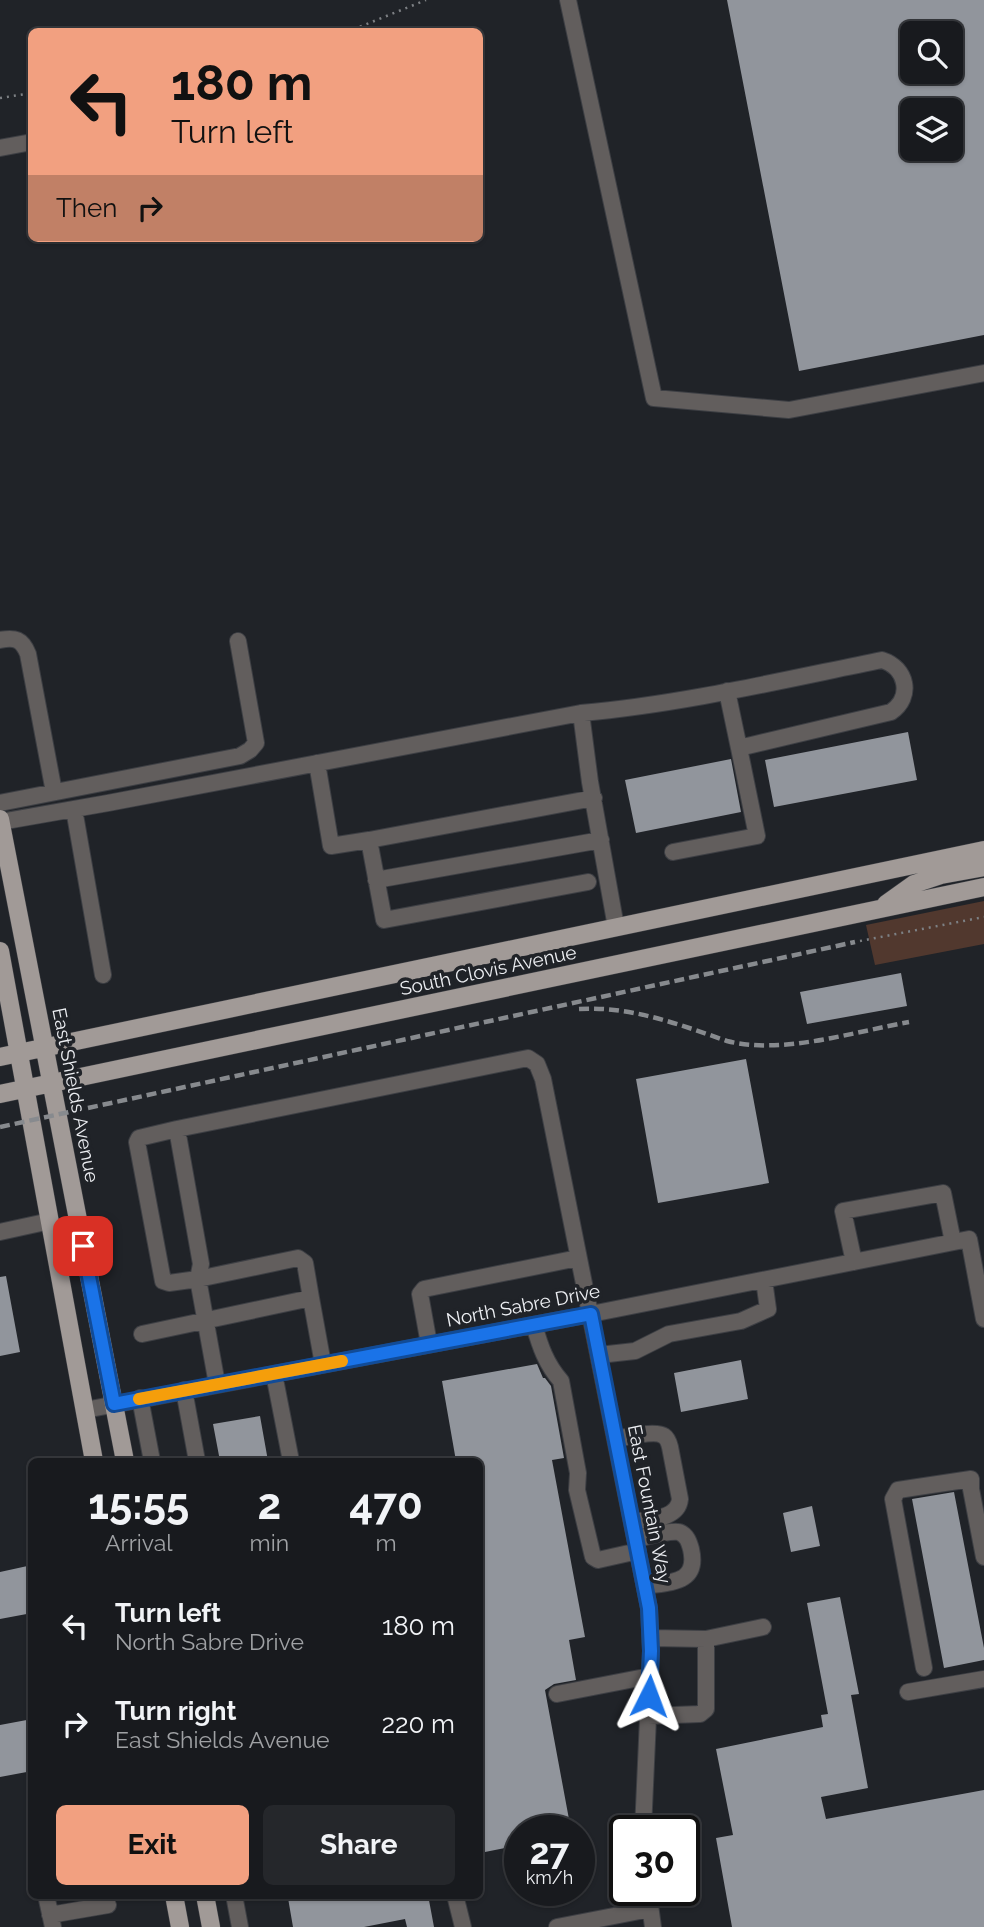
<!DOCTYPE html>
<style>
body{margin:0;font-family:Raleway,sans-serif;background:#25272b;color:#f1f3f6;height:100vh;display:flex;flex-direction:column;font-size:26px;white-space:nowrap}
*{box-sizing:border-box;margin:0}
p{font-size:23px;color:#9fa1a4}
.icon{flex:none;width:38px;height:38px;fill:none;stroke:currentColor;stroke-width:2;stroke-linecap:round;stroke-linejoin:round}
.map{position:relative;flex:1;overflow:hidden}
.panel{position:absolute;left:28px;top:1458px;width:455px;height:441px;display:flex;flex-direction:column;background:#181a1e;border-radius:10px;box-shadow:0 2px 5px #0004,0 0 0 2px #36383c}
.panel>*{flex:none}
.hud{position:absolute;left:28px;top:28px;width:455px;height:214px;border-radius:10px;box-shadow:0 2px 5px #0004,0 0 0 2px #36383c;background:#f2a080;color:#111;overflow:hidden}
.fabs{position:absolute;left:900px;top:21px;display:grid;gap:14px}
.fabs a{display:grid;place-items:center;width:63px;height:63px;border-radius:10px;background:#181a1e;box-shadow:0 2px 5px #0004,0 0 0 2px #36383c;font-size:35px}
.speed{position:absolute;left:504px;top:1815px;display:flex;gap:14px;font-size:35px;font-weight:700;text-align:center}
.speed>*{display:grid;place-content:center;width:91px;height:91px;border-radius:50%;background:#181a1e;box-shadow:0 2px 5px #0004,0 0 0 2px #36383c;line-height:1}
.speed small{font-size:18px;font-weight:400}
.speed .limit{border:4px solid #111;border-radius:10px;background:#fff;color:#111}
.pin{position:absolute;display:grid;place-items:center;width:60px;height:60px;color:#fff;margin:-30px;border-radius:14px;box-shadow:0 4px 10px #0006}
.me{position:absolute;width:77px;margin:-38px;rotate:3deg;stroke-linejoin:round;filter:drop-shadow(0 0 5px #0008)}
.turn{display:flex;align-items:center;gap:24px;height:147px;padding:0 28px;font-size:32px}
.turn .icon{width:91px;height:91px;stroke-width:2.5}
.turn b{display:block;font-size:49px;line-height:60px}
.then{display:flex;align-items:center;height:66px;padding:0 28px;background:#0003;gap:14px;font-size:26px}
.eta{display:flex;justify-content:space-evenly;align-items:center;height:119px;text-align:center}
.eta b{font-size:42px;font-weight:700;line-height:49px}
.cta{display:flex;gap:14px;margin-top:auto;padding:14px 28px}
.cta a{flex:1;height:80px;border-radius:10px;background:#f2a080;color:#111;font-size:28px;font-weight:700;line-height:80px;text-align:center}
.cta a+a{background:#25272b;color:#f1f3f6}
ul{padding:0;list-style:none}
li{display:flex;align-items:center;gap:21px;height:98px;padding:0 28px}
li div{flex:1}
li b{display:block;font-size:26px}
li em{font-style:normal}
.map>svg:first-child{display:block}
.green{fill:#51382e}
.building{fill:#91959c;fill-rule:evenodd}
.lines{fill:none;stroke-linecap:round;stroke-linejoin:round}
.minor-casing{stroke:#3d3f44;stroke-width:18}
.major-casing{stroke:#3d3f44;stroke-width:19}
.path{stroke:#7d8084;stroke-width:2.5;stroke-dasharray:2 5;stroke-linecap:butt}
.minor{stroke:#625e5d;stroke-width:16}
.major{stroke:#a19a97;stroke-width:18}
.rail{stroke:#878a8e;stroke-width:4.5;stroke-dasharray:10 5;stroke-linecap:butt}
.route-casing{stroke:#114b97;stroke-width:18}
.route{stroke:#1a73e8;stroke-width:12}
.slow{stroke:#f59e0b;stroke-width:12}
.labels{text-anchor:middle;dominant-baseline:central;stroke-width:7;stroke-linejoin:round;paint-order:stroke}
.street-label{font-size:19px;fill:#eceef2;stroke:#202328}
</style>
<div class="map">
<svg width="984" height="1927" viewBox="0 0 984 1927">
<rect width="100%" height="100%" fill="#202328"/>
<path class="green" d="M984,901v43l-109,21 -9,-40z"/>
<path class="building" d="M727,0h257v335l-185,36zM912,33h38v39h-38zM912,110h38v39h-38z
M908,732l9,48 -143,27 -9,-47z
M731,759l10,53 -105,21 -11,-53z
M901,973l6,33 -100,18 -7,-32z
M746,1059l23,124 -111,20 -22,-124z
M6,1276l14,76 -20,4v-79z
M741,1360l7,39 -67,13 -7,-39z
M537,1364l6,14h2l6,8 13,72 -12,2 33,177 -16,3 7,40 -22,4 -9,6 26,140h-51v15l-40,8v-254h2l-2,-13v-125h-24l-14,-80z
M260,1416l8,45h-48l-7,-37z
M954,1492l30,156v12l-40,8 -32,-169z
M812,1506l8,40 -29,6 -8,-39z
M32,1565v48l-32,6v-47z
M840,1597l19,97 -8,1 17,93 -47,9 5,22 158,-29v137h-252l-16,-89 17,-3 -17,-86 107,-22 -2,-12 7,-1 -21,-111z
M32,1719v52l-32,6v-52z
M303,1895h125l6,32h-27l-2,-8 -41,8h-71l-5,-29z"/>
<g class="lines">
<g class="minor-casing">
<path id="minor" d="M568,0l86,398 135,12 195,-37
M0,148l32,-6
M0,640c15,-3 22,-1 28,14l26,138
M727,691l12,57
M581,713l9,69 26,145
M317,763l14,83 38,-6 15,80 204,-38
M0,803l240,-47 10,-6 6,-7 -18,-102
M74,809l29,166
M0,822l108,-19 473,-90c101,-9 202,-33 301,-53 25,8 31,37 9,52l-152,36 18,88 -84,16
M369,840l225,-42
M376,880l225,-40
M0,1232l50,-11
M854,1262l-11,-51 100,-18 10,49
M311,1298l12,66
M534,1325c6,21 12,39 27,56l17,92 -1,17 16,67 5,3 40,-9
M142,1334l169,-36 -6,-35 -7,-5 -100,21 -29,4 -6,-2 -26,-139 2,-4 38,-9
M429,1344l-9,-50 4,-5 154,-31
M599,1355l36,-4 34,-17 72,-13 27,-12 -4,-29
M274,1374l17,87
M217,1384l-19,-105 3,-15 -24,-135 351,-71 9,6 6,15c34,177 72,352 106,529l2,43 -8,179
M184,1390l13,71
M140,1398l12,63
M85,1410l506,-96 378,-75 15,80
M616,1439c10,-2 40,-9 48,-3 3,2 5,7 6,11l10,52c-2,21 -32,20 -48,23
M636,1539c10,-2 33,-9 43,-7 8,3 10,10 12,17 8,35 -21,33 -46,37
M651,1638l55,1 57,-12
M924,1668l-31,-169 5,-9 73,-11v10l13,68
M908,1692l76,-13
M557,1694l93,-18
M648,1716l52,-2 6,-5v-70
M648,1890l5,37
M46,1895l7,32
M234,1895l6,32
M455,1895l8,32
M50,1915l58,-10
M557,1927l93,-18"/>
</g>
<g class="major-casing">
<path id="major" d="M0,819l125,642
M886,904l28,-20 27,-9 43,-8
M0,951l94,510
M0,1057l984,-207
M0,1094l984,-207
M174,1895l6,32
M205,1895l6,32"/>
</g>
<path class="path" d="M347,32l79,-32
M0,98l32,-5
M860,941l124,-24"/>
<use href="#minor" class="minor"/>
<use href="#major" class="major"/>
<path class="rail" d="M579,1009c52,-3 99,15 148,32 55,14 126,-9 182,-19
M0,1127l855,-185"/>
</g>
<g class="lines">
<g class="route-casing">
<path id="route" d="M83,1246l31,158 477,-90 58,294 2,43 -2,45"/>
</g>
<use href="#route" class="route"/>
<path class="slow" d="M139,1399l203,-38"/>
</g>
<g class="labels">
<g class="street-label">
<text transform="translate(488 970) rotate(-12)">South Clovis Avenue</text>
<text transform="translate(76 1095) rotate(79)">East Shields Avenue</text>
<text transform="translate(523 1305) rotate(-11)">North Sabre Drive</text>
<text transform="translate(650 1504) rotate(79)">East Fountain Way</text>
</g>
</g>
</svg>
<div class="fabs">
<a><svg class="icon" aria-label="search" viewBox="0 0 24 24"><circle cx="10" cy="10" r="6"/><path d="M15 15l6 6"/></svg></a>
<a><svg class="icon" aria-label="layers" viewBox="0 0 24 24"><path d="M12 4l9 5-9 5-9-5zM3 14l9 5 9-5"/></svg></a>
</div>
<div class="speed"><div>27<small>km/h</small></div><div class="limit">30</div></div>
<div class="pin" style="left:83px;top:1246px;background:#d93025"><svg class="icon" aria-label="arrive" viewBox="0 0 24 24"><path d="M6 21V4h12l-3 4 3 4H6"/></svg></div>
<svg class="me" style="left:649px;top:1696px" viewBox="-20 -20 40 40"><path d="M0-17L14 15 0 8-14 15z" fill="#1a73e8" stroke="#fff" stroke-width="4"/></svg>
<div class="hud">
<div class="turn"><svg class="icon" aria-label="left" viewBox="0 0 24 24"><path d="M17 20v-9H6M10 6l-5 5 5 5"/></svg><div><b>180 m</b>Turn left</div></div>
<div class="then">Then<svg class="icon" aria-label="right" viewBox="0 0 24 24"><path d="M7 20v-9h11M14 6l5 5-5 5"/></svg></div>
</div>
<section class="panel">
<div class="eta">
<div><b>15:55</b><p>Arrival</p></div>
<div><b>2</b><p>min</p></div>
<div><b>470</b><p>m</p></div>
</div>
<ul>
<li><svg class="icon" aria-label="left" viewBox="0 0 24 24"><path d="M17 20v-9H6M10 6l-5 5 5 5"/></svg><div><b>Turn left</b><p>North Sabre Drive</p></div><em>180 m</em></li>
<li><svg class="icon" aria-label="right" viewBox="0 0 24 24"><path d="M7 20v-9h11M14 6l5 5-5 5"/></svg><div><b>Turn right</b><p>East Shields Avenue</p></div><em>220 m</em></li>
</ul>
<div class="cta"><a>Exit</a><a>Share</a></div>
</section>
</div>
